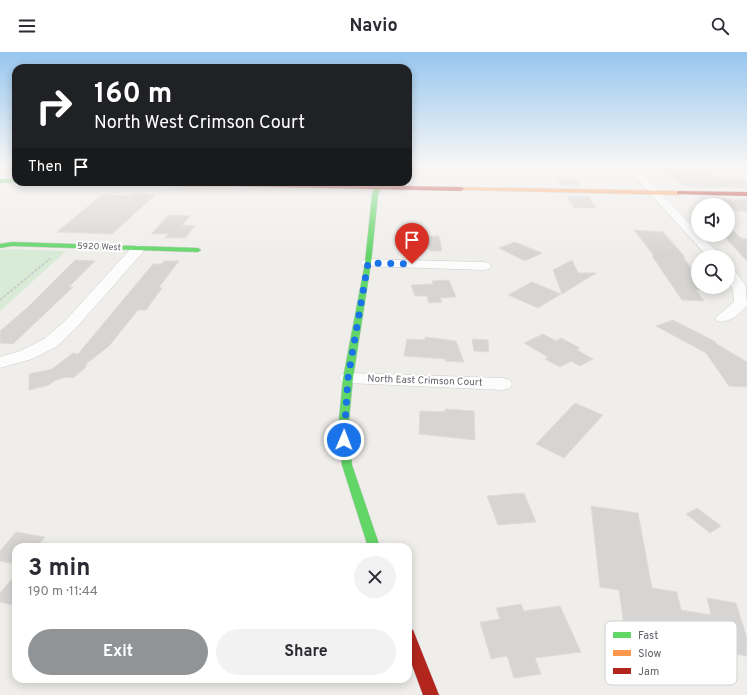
<!DOCTYPE html>
<meta charset="utf-8">
<style>
body{margin:0;font-family:Overpass,sans-serif;background:#f2f2f3;color:#2b2b33;height:100vh;display:flex;flex-direction:column;font-size:15px;white-space:nowrap}
*{box-sizing:border-box;margin:0}
p{font-size:13px;color:#7c7c81}
.icon{flex:none;width:22px;height:22px;fill:none;stroke:currentColor;stroke-width:2;stroke-linecap:round;stroke-linejoin:round}
.map{position:relative;flex:1;overflow:hidden}
.sheet{position:absolute;left:12px;top:491px;width:400px;height:140px;display:flex;flex-direction:column;background:#fff;border-radius:12px;box-shadow:0 2px 10px #0003}
.sheet>*{flex:none}
.banner{position:absolute;left:12px;top:12px;width:400px;height:122px;border-radius:12px;box-shadow:0 2px 10px #0003;background:#202124;color:#fff;overflow:hidden}
.controls{position:absolute;left:691px;top:146px;display:grid;gap:8px}
.controls a{display:grid;place-items:center;width:44px;height:44px;border-radius:50%;background:#fff;box-shadow:0 2px 10px #0003;font-size:20px}
.pin{position:absolute;display:grid;place-items:center;width:34px;height:34px;color:#fff;margin:-41px -17px;border-radius:50% 50% 50% 0;rotate:-45deg;box-shadow:0 0 4px #0007}
.pin .icon{rotate:45deg}
.me{position:absolute;width:44px;margin:-22px;rotate:1deg;stroke-linejoin:round;filter:drop-shadow(0 0 3px #0008)}
.turn{display:flex;align-items:center;gap:14px;height:84px;padding:0 16px;font-size:18px}
.turn .icon{width:52px;height:52px;stroke-width:2.5}
.turn b{display:block;font-size:28px;line-height:34px}
.then{display:flex;align-items:center;height:38px;padding:0 16px;background:#0003;gap:8px;font-size:15px}
.round{display:grid;place-items:center;flex:none;width:42px;height:42px;border-radius:21px;background:#f2f2f3}
.summary{display:flex;align-items:center;justify-content:space-between;height:68px;padding:0 16px}
h1{font-size:24px;font-weight:700;line-height:30px}
.button{display:flex;gap:8px;margin-top:auto;padding:8px 16px}
.button a{flex:1;height:46px;border-radius:24px;background:#919496;color:#fff;font-size:16px;font-weight:700;line-height:46px;text-align:center}
.button a+a{background:#f2f2f3;color:#2b2b33}
header{display:flex;justify-content:space-between;align-items:center;height:52px;padding:0 16px;background:#fff;font-size:18px;font-weight:700}
.map>svg:first-child{display:block}
.green{fill:#d8ebd6}
.building{fill:#d6d5d3;stroke:#deddd9}
.lines{fill:none;stroke-linecap:round;stroke-linejoin:round}
.street-casing{stroke:#cbcccc;stroke-width:1}
.fast-casing{stroke:#cacacb;stroke-width:1}
.slow-casing{stroke:#cacacb;stroke-width:1}
.jam-casing{stroke:#cacacb;stroke-width:1}
.path{stroke:#cacfcc;stroke-width:2;stroke-dasharray:3 1.5;stroke-linecap:butt}
.street{fill:#fdfcfc;fill-rule:evenodd}
.fast{fill:#63d668;fill-rule:evenodd}
.slow{fill:#ff974d;fill-rule:evenodd}
.jam{fill:#b3261e;fill-rule:evenodd}
.route{stroke:#1a73e8;stroke-width:7;stroke-dasharray:0 12.6}
.labels{text-anchor:middle;dominant-baseline:central;stroke-width:4;stroke-linejoin:round;paint-order:stroke}
.far-street-label{font-size:9px;fill:#5f6368;stroke:#fff}
.street-label{font-size:10px;fill:#5f6368;stroke:#fff}
.key{fill:#fff;stroke:#cfd0d2;stroke-width:1}
.key-label{font-size:11px;fill:#5f6368}
</style>
<header><svg class="icon" aria-label="menu" viewBox="0 0 24 24"><path d="M4 6h16M4 12h16M4 18h16"/></svg>Navio<svg class="icon" aria-label="search" viewBox="0 0 24 24"><circle cx="10" cy="10" r="6"/><path d="M15 15l6 6"/></svg></header>
<div class="map">
<svg width="747" height="643" viewBox="0 0 747 643">
<rect width="100%" height="100%" fill="#efeeea"/>
<path class="green" d="M11,197l55,2 -66,60v-61z"/>
<path class="building" d="M662,117l44,1 9,8h26l6,5v5l-60,-1 -7,-3z
M556,126l20,1 5,7 -20,-1z
M133,142l22,1 -43,39 -55,-2 45,-37 29,1z
M567,144h21l8,12h-22z
M722,147h25v12h-12z
M169,163l21,1 -8,9 13,1 -10,12h-20l3,-4h-17z
M728,174l13,12 6,1v22l-24,-26h5z
M634,178l29,2 22,25h-2l15,20v10h6l2,3h-10l8,11 -22,-1 -30,-44h2z
M421,184h18l3,15h-12v-2h-8z
M515,190l27,11 -17,8 -26,-13z
M75,208l20,1 -26,26h4l-60,57 -13,-1v-12l28,-24z
M572,208l6,13h18l-34,21 -9,-24z
M164,209h15l-20,26 3,1 -16,22h-8l-29,36 -23,18v3l-13,11 -7,-1 -12,4 -5,4 -20,5v-16l23,-5 21,-16 5,1 75,-90h8z
M449,228l7,17 -16,1 2,4 -13,1 -2,-7h-12l-4,-11 23,-1 -2,-3z
M532,230l29,12 -23,14 -30,-13z
M673,268l43,22 -1,1 32,19v25l-18,-1 -23,-33 -50,-27z
M543,282l13,7 5,-3 19,10 -3,2 16,9 -13,7 -9,-5 -11,6 -15,-8 3,-2 -24,-14z
M425,285l31,4 8,21 -19,-1 1,-2 -42,-3 3,-17 18,1z
M472,287l16,1 1,12 -15,-1z
M575,351l28,12 -39,43 -28,-14z
M445,357l29,2 1,29 -56,-6 1,-23 25,1z
M524,441l12,29 -38,3 -11,-29z
M591,454l47,7 14,75 25,4 4,18 30,5 -4,-17 29,5 11,35v18l-30,-5 -3,-11 -32,-6 2,11 -59,-11 -6,-44 -19,-3z
M697,456l24,18 -11,7 -24,-19z
M16,480l29,5 -8,10h-21v17l-16,-3v-10z
M16,522v32l-16,-4v-9z
M521,552l3,7 36,-5 21,46 -46,6 6,16 -27,4 -7,-22 -16,3 -11,-37 20,-3 -4,-11z"/>
<g class="lines">
<g class="street-casing">
<path id="street" d="M624,113h10l64,67v3h3l21,22h-14z
M138,193l5,1 1,3 -1,3 -66,75 -21,20 -24,12 -32,9v-11l20,-6 24,-12 21,-18 68,-75z
M368,207l116,3 5,1 2,3 -2,3 -5,1 -121,-4 -2,-3 2,-3z
M728,215l5,1 13,18 1,20c-8,8 -18,18 -30,15l-2,-3 19,-16 -1,-12 -5,-10z
M348,321l155,5 7,2 2,4 -2,4 -7,2 -155,-7 -6,-1 -3,-4 3,-4z"/>
</g>
<g class="fast-casing">
<path id="fast" d="M0,127h16v3h2l-18,1z
M376,130h6l-4,13 -7,68 -18,115 -4,42v20l3,25 28,82h-12l-26,-82 -3,-25v-20l4,-42 22,-115 7,-68z
M12,190l186,6 3,2 -3,2 -186,-6 -12,2v-4z"/>
</g>
<g class="slow-casing">
<path id="slow" d="M52,130l175,1 3,2 -3,2 -172,-3z
M461,135l218,4 3,2 -3,2 -220,-5 -1,-1z"/>
</g>
<g class="jam-casing">
<path id="jam" d="M227,131l234,4 3,2 -3,2 -236,-5v-2z
M679,139l68,1v4l-70,-2v-2z
M408,576l5,2 26,65h-16l-15,-41z"/>
</g>
<path class="path" d="M0,248l52,-43"/>
<use href="#street" class="street"/>
<use href="#fast" class="fast"/>
<use href="#slow" class="slow"/>
<use href="#jam" class="jam"/>
</g>
<linearGradient id="sky" x2="0" y2="1"><stop stop-color="#97c6ef"/><stop offset="0.56" stop-color="#f8f7f6"/><stop offset="1" stop-color="#f8f7f6" stop-opacity="0"/></linearGradient>
<rect width="747" height="203" fill="url(#sky)"/>
<g class="lines">
<path class="route" d="M344,388l4,-62 20,-115 44,1"/>
</g>
<g class="labels">
<g class="far-street-label">
<text transform="translate(99 195) rotate(2)">5920 West</text>
</g>
<g class="street-label">
<text transform="translate(425 329) rotate(2)">North East Crimson Court</text>
</g>
</g>
<rect x="605" y="569" width="132" height="64" rx="6" class="key"/>
<rect x="613" y="580" width="18" height="6" fill="#63d668"/>
<rect x="613" y="598" width="18" height="6" fill="#ff974d"/>
<rect x="613" y="616" width="18" height="6" fill="#b3261e"/>
<g class="key-label">
<text x="638" y="587">Fast</text>
<text x="638" y="605">Slow</text>
<text x="638" y="623">Jam</text>
</g>
</svg>
<div class="controls">
<a><svg class="icon" aria-label="sound" viewBox="0 0 24 24"><path d="M4 9h4l5-4v14l-5-4H4zM17 9q2 3 0 6"/></svg></a>
<a><svg class="icon" aria-label="search" viewBox="0 0 24 24"><circle cx="10" cy="10" r="6"/><path d="M15 15l6 6"/></svg></a>
</div>
<div class="pin" style="left:412px;top:212px;background:#d93025"><svg class="icon" aria-label="arrive" viewBox="0 0 24 24"><path d="M6 21V4h12l-3 4 3 4H6"/></svg></div>
<svg class="me" style="left:344px;top:388px" viewBox="-20 -20 40 40"><circle r="17" fill="#1a73e8" stroke="#fff" stroke-width="3"/><path d="M0-11L8 9 0 5-8 9z" fill="#fff"/></svg>
<div class="banner">
<div class="turn"><svg class="icon" aria-label="right" viewBox="0 0 24 24"><path d="M7 20v-9h11M14 6l5 5-5 5"/></svg><div><b>160 m</b>North West Crimson Court</div></div>
<div class="then">Then<svg class="icon" aria-label="arrive" viewBox="0 0 24 24"><path d="M6 21V4h12l-3 4 3 4H6"/></svg></div>
</div>
<section class="sheet">
<div class="summary"><div><h1>3 min</h1><p>190 m · 11:44</p></div><a class="round"><svg class="icon" aria-label="close" viewBox="0 0 24 24"><path d="M6 6l12 12M18 6L6 18"/></svg></a></div>
<div class="button"><a>Exit</a><a>Share</a></div>
</section>
</div>
